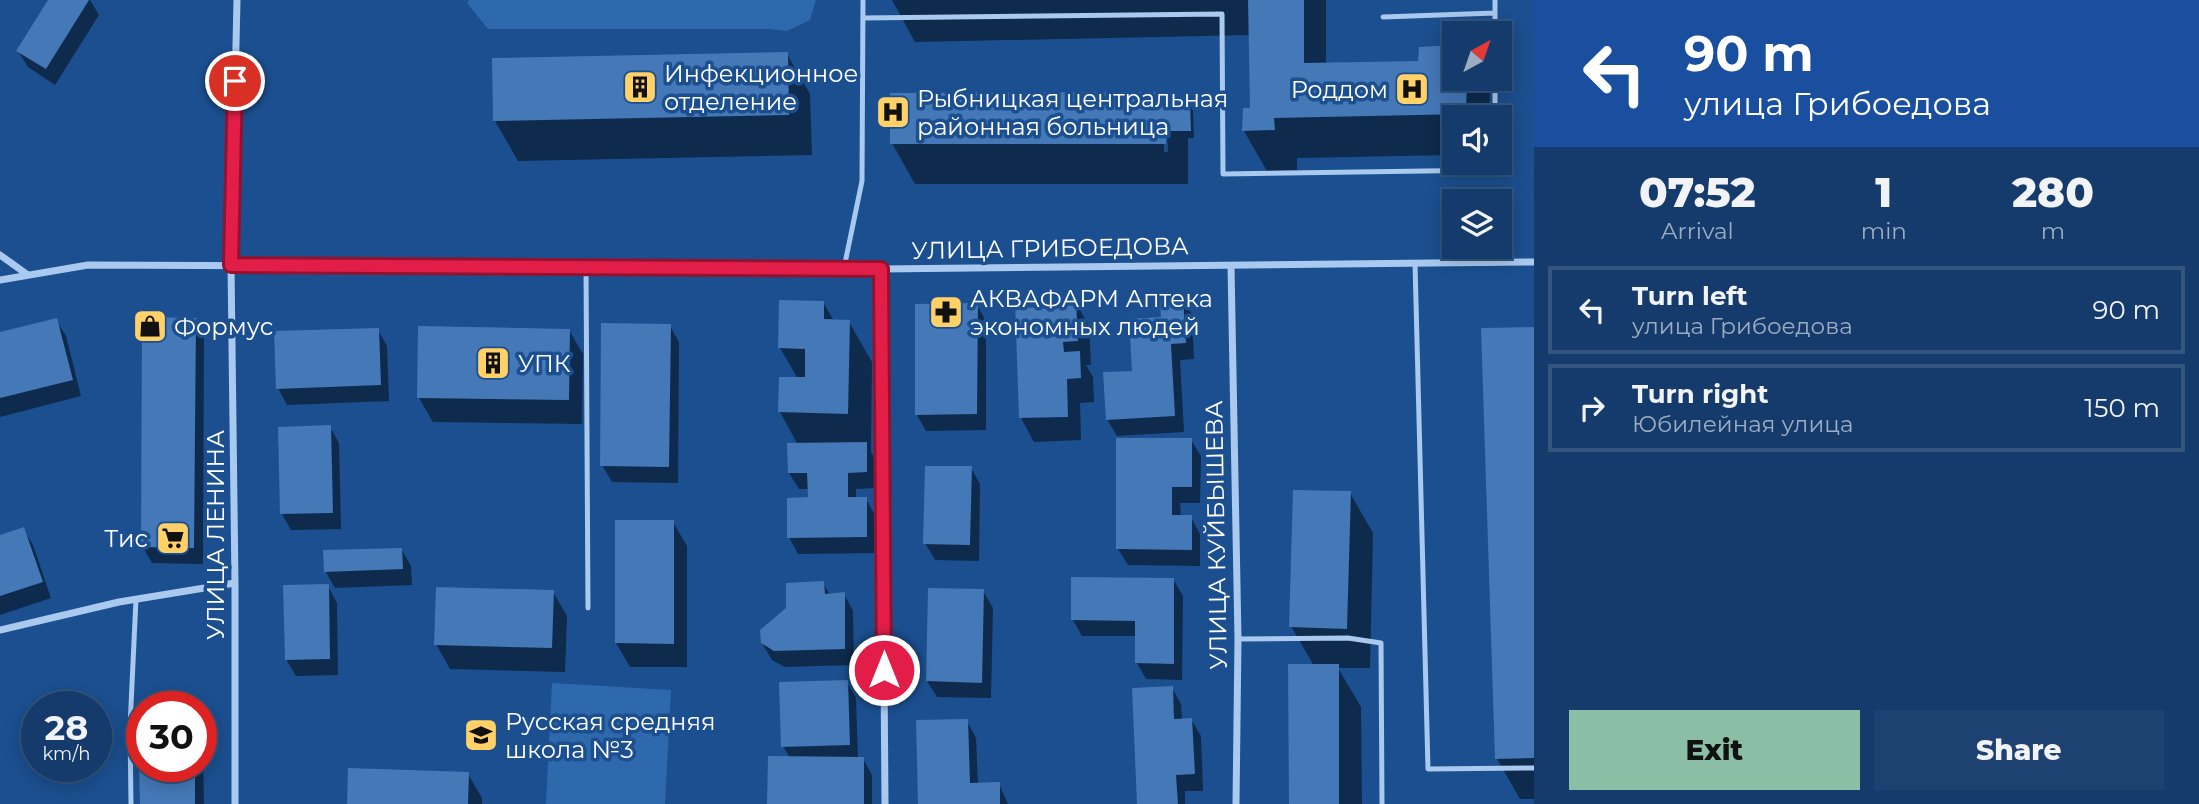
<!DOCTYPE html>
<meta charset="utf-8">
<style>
body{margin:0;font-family:Montserrat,sans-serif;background:#1d4271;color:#f1f3f6;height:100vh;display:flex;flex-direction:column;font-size:26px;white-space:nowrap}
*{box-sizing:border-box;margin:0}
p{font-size:23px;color:#9dadc1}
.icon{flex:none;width:38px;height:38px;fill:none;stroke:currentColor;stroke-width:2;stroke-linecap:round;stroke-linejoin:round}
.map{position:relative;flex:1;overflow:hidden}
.details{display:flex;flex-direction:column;background:#143b6b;width:665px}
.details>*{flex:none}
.hud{background:#1a4fa0;color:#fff;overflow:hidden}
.needle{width:46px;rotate:40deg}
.controls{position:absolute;left:1442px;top:21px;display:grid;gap:14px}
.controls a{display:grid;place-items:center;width:70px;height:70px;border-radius:0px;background:#143b6b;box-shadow:0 4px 18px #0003,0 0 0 2px #33557e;font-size:35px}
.speed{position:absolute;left:21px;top:691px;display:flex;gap:14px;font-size:35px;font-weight:700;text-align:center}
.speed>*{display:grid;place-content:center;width:91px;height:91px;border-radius:50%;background:#143b6b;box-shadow:0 4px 18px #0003,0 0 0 2px #33557e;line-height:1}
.speed small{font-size:18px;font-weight:400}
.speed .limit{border:10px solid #d22;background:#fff;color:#111}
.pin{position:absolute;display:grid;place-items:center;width:60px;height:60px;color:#fff;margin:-30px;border:4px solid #fff;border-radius:50%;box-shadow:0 2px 7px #0007}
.me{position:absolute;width:77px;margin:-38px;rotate:0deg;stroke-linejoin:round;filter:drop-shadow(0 0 5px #0008)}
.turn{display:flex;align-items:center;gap:24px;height:147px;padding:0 35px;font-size:32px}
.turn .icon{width:91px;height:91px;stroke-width:2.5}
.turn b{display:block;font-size:49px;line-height:60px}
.eta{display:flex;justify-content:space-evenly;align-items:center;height:119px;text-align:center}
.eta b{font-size:42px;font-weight:800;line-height:49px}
.action{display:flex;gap:14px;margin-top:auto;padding:14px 35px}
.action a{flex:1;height:80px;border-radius:0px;background:#8abfa5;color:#111;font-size:28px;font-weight:800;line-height:80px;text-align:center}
.action a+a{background:#1d4271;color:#f1f3f6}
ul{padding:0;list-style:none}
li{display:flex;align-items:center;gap:21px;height:88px;margin:0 14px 10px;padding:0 21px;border:4px solid #33557e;border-radius:0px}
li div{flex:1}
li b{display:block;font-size:26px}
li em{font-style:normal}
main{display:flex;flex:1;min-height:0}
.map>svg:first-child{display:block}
.green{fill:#2e69ad}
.shadow{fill:#0007;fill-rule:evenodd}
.building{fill:#4478b7}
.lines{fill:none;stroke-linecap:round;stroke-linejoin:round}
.lane{stroke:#a9c9ee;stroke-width:5}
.street{stroke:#a9c9ee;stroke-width:7}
.route-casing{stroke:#92132f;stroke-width:18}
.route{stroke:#e11d48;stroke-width:12}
.labels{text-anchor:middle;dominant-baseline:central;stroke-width:7;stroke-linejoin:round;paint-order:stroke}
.poi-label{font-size:24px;fill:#fff;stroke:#1b4f8f;text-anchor:start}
.street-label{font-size:24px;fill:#fff;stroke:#1b4f8f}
</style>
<main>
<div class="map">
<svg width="1534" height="804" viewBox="0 0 1534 804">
<rect width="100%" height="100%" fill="#1b4f8f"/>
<path class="green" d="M469,0h347l-6,20 -23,11 -18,-2h-281l-21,-26z
M552,683l119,7 -6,114h-119z"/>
<path class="shadow" d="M50,0h40l9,15 -44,70 -27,-18 -10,-16z
M892,0h434v64l93,-1 1,-15 34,-1v32h31l5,8 -1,30h-35v38l-157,3v12l-30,1 -23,-40 1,-21h7l-2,-75 -335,7z
M787,54l23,40 2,61 -294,6 -23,-40z
M1165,94l5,10 19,-1 4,8 1,27h-6v46h-273l-23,-41zM1164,132h3l1,20h-4z
M1182,298l10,17 2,44 -14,1 4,72 -67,4 -10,-17 56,-101z
M1075,301l14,25 2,39h-5l7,12 1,25 -14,1 1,37 -47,2 -13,-24 1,-114 3,5h20z
M823,302l11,19 15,1 23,40 -1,90 5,9v27l-20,1v10h10l9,16 1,38 -78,1 -9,-17 20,-38v-10h-10l-10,-16 9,-28 -18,-33 18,-33 -18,-31z
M977,305l9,16v109l-60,1 -9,-16z
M195,319l9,17 -1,228 -51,-1 -10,-17z
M56,320l10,16 15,60 -81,21v-83z
M670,326l9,16 -1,141 -66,-1 -10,-17z
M1534,329v470h-14l-23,-40 -14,-429z
M378,330l9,16 2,55 -102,4 -9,-17z
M569,330l14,24 -1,70 -149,-2 -14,-24z
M330,427l9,16 2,86 -50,1 -9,-16z
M1191,440l10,16 -1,47h-20l1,14h10l9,17v32l-72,-1 -10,-16z
M971,468l9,16 -1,77 -44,-1 -10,-17z
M1350,493l23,40 -3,135h-32l23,39 1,97h-72l24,-138 -23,-40z
M673,522l14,24v121h-57l-14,-24z
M23,529l10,16 18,53 -51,17v-78z
M401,549l10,17 1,19 -77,3 -9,-16z
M1173,579l10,17 -1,84 -36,-1 -9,-16v-27h-55l-9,-16z
M823,583l7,12 14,-1 9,17 1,54 -69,2 -13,-7 -10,-17z
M328,586l9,17 1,72 -42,1 -10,-17z
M983,591l10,17 -2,90 -54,-1 -10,-16z
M553,592l14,24 -2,56 -115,-3 -14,-25z
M847,682l9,16 2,61h5l9,16v29h-103l21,-46 -7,-12z
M1172,688l9,16 1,16 9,-1 10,17 2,55h-18v13h-46z
M967,721l9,17 2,46h21l9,20h-88z
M141,739l1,27h59v-14l2,3 1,49h-63z
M468,774l14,24v6h-133z"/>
<path class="building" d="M48,0h41l-43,69 -30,-18z
M1248,0h56v63l114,-2 1,-14 35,-2v34h13l-1,35 -192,4 1,12 -33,1 1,-23h7z
M788,52l1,63 -296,6 -1,-63z
M1166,92l-1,10h25l1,29h-25v13h-276v-51z
M1183,297l3,46 -15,1 4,72 -69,4 -3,-48 29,-1 -3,-52 32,-2 -1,-19z
M779,300l45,1v18l26,1 -2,94 -70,-2 1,-35h26v-28l-27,-1z
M1076,300l2,41 -15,1 1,10 16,-1 1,27 -14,1 1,38 -49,1 -4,-116h8v6l20,-1v-6z
M978,303l-1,111 -62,1v-111z
M142,317l54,1 -2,230 -53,-1z
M57,318l16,62 -73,18v-66z
M601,323l70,1 -2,143 -69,-1z
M418,326l152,3 -1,71 -152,-2z
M1534,327v431l-39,1 -14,-431z
M379,328l2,57 -105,4 -2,-58z
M331,425l2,88 -53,1 -2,-87z
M1116,438h76v49h-20v28h20v35l-76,-1z
M867,442v30l-19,1v24h19v40l-80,1v-40l21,-1 -1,-24h-19l-1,-30z
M925,466h47l-2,79 -47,-1z
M1293,490l58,1 -4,138 -58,-2z
M615,520h59v124l-59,-1z
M24,527l19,55 -43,14v-61z
M402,548l1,21 -79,3 -1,-22z
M1071,577l103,1v86l-39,-1v-42l-64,-1z
M824,581l1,13 20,-2v57l-71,2 -13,-8 -1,-13 26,-22v-25z
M329,584l1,75 -45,1 -2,-75z
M436,587l118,3 -2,58 -118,-3z
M928,588l56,1 -2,94 -56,-2z
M1288,664h51v140h-50z
M848,680l2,65 -69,2 -2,-65z
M1173,686l1,33 18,-1 3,56 -19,1 2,29h-41l-5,-116z
M968,719l2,64 30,-1v22h-82l-2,-84z
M768,756l96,1v47h-97z
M139,766h56v38h-55z
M348,768l121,4 -1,32h-121z"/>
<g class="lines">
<path class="lane" d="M1383,17l112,-4
M863,18l359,-4 1,160 272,-4v-7
M1495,33v-33
M1495,117v-38
M1415,263l13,506 106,-1
M586,267l2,341
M844,268l18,-87 1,-181
M1238,639l110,-1 33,5 1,161
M131,804l-1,-77 6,-128"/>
<path class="street" d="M0,255l28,20
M1231,266l7,373 -2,165
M881,269l4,535
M0,280l88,-15 793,4 653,-7
M0,630l119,-28 116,-19
M235,804v-221l-4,-318 6,-265"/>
</g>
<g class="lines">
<g class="route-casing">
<path id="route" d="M235,81l-4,184 650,4 3,401"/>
</g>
<use href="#route" class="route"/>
</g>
<defs>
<g id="building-square" transform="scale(1.75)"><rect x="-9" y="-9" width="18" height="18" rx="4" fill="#ffd166" stroke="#1b4f8f"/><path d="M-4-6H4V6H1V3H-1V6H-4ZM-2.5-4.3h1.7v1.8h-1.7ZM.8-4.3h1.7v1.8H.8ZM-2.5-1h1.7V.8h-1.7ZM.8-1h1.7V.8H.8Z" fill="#111"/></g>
<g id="hospital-square" transform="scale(1.75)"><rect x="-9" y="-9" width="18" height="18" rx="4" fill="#ffd166" stroke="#1b4f8f"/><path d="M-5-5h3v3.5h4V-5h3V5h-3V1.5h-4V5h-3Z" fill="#111"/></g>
<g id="pharmacy-square" transform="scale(1.75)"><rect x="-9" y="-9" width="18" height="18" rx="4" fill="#ffd166" stroke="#1b4f8f"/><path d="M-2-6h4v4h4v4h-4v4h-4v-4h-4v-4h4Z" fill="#111"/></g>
<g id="shop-square" transform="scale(1.75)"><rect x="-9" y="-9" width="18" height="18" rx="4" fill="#ffd166" stroke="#1b4f8f"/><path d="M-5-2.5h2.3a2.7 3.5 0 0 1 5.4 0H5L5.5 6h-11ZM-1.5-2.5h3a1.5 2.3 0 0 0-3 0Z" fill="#111"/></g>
<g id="supermarket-square" transform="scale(1.75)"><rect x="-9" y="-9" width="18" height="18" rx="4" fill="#ffd166" stroke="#1b4f8f"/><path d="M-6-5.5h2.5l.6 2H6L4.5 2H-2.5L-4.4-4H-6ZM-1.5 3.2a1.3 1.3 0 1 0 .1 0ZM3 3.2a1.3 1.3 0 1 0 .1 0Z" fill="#111"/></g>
<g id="school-square" transform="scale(1.75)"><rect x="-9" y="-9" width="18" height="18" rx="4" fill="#ffd166" stroke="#1b4f8f"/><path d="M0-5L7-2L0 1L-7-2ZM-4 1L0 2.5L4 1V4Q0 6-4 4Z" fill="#111"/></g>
</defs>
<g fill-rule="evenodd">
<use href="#building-square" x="640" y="87"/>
<use href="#hospital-square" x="1412" y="89"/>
<use href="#hospital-square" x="893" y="112"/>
<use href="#pharmacy-square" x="946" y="312"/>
<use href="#shop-square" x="150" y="326"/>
<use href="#building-square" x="493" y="363"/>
<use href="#supermarket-square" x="173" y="538"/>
<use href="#school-square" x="481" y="735"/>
</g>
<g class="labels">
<g class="poi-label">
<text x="664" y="73">Инфекционное<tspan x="664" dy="28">отделение</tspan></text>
<text x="1388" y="89" text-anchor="end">Роддом</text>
<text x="917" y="98">Рыбницкая центральная<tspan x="917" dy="28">районная больница</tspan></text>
<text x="970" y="298">АКВАФАРМ Аптека<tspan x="970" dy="28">экономных людей</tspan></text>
<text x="174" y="326">Формус</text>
<text x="518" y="363">УПК</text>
<text x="148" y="538" text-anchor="end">Тис</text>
<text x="505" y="721">Русская средняя<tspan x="505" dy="28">школа №3</tspan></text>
</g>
<g class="street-label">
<text transform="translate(1050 248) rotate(-1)">УЛИЦА ГРИБОЕДОВА</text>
<text transform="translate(215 535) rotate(-90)">УЛИЦА ЛЕНИНА</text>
<text transform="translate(1216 535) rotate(-91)">УЛИЦА КУЙБЫШЕВА</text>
</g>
</g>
</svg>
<div class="controls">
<a><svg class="needle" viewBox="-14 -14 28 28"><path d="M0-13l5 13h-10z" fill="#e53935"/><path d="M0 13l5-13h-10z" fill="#9dadc1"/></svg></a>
<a><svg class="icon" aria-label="sound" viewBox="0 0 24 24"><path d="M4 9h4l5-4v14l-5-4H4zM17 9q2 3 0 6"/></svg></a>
<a><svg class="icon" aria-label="layers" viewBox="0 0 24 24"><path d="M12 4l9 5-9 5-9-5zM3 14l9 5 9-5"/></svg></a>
</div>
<div class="speed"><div>28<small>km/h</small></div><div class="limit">30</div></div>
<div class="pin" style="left:235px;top:81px;background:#d93025"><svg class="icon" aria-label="arrive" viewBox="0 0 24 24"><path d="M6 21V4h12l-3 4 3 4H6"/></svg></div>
<svg class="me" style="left:884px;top:670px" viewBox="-20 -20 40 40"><circle r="17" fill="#e11d48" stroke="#fff" stroke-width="3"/><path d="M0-11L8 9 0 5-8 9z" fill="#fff"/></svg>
</div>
<section class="details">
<div class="hud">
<div class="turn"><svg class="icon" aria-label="left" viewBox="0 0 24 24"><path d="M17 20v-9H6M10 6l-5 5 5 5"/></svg><div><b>90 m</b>улица Грибоедова</div></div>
</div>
<div class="eta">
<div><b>07:52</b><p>Arrival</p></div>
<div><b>1</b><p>min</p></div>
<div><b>280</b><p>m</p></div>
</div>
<ul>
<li><svg class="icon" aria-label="left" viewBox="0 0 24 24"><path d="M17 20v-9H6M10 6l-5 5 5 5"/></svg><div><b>Turn left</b><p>улица Грибоедова</p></div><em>90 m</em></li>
<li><svg class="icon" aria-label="right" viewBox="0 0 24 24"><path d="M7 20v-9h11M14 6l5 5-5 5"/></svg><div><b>Turn right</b><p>Юбилейная улица</p></div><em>150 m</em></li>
</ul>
<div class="action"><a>Exit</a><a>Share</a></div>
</section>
</main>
